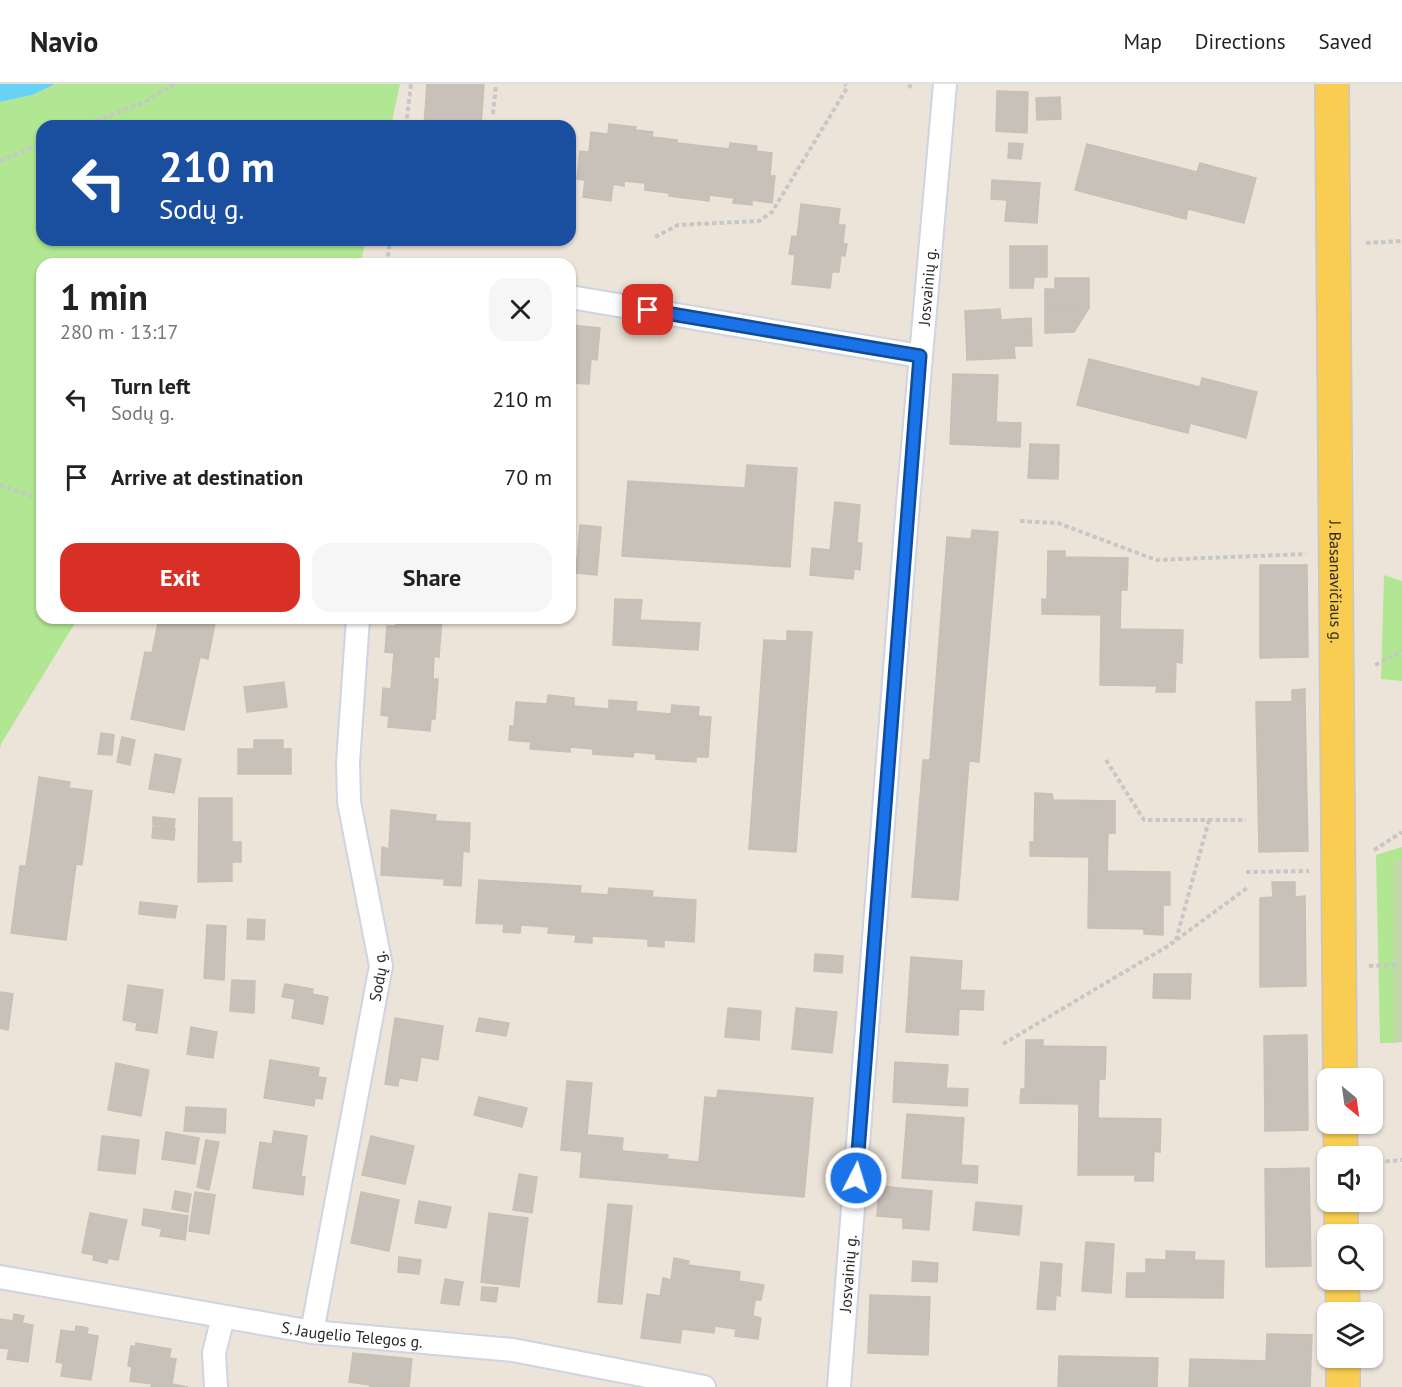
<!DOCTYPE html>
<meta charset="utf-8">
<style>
body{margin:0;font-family:"PT Sans",sans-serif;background:#f6f6f6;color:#222;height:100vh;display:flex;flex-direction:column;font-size:22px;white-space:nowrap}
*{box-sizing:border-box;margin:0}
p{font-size:20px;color:#767676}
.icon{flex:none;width:33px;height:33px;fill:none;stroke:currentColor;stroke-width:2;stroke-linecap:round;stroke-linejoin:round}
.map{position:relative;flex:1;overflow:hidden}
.sheet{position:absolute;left:36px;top:174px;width:540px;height:366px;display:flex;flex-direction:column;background:#fff;border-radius:18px;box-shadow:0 2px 4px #0004}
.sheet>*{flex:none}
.guide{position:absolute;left:36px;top:36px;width:540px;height:126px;border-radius:18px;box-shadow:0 2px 4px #0004;background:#1a4fa0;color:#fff;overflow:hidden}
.needle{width:39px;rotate:151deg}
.tools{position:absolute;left:1317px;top:984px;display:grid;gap:12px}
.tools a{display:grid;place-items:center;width:66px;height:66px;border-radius:12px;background:#fff;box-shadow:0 2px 4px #0004;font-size:30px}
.pin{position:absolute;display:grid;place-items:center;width:51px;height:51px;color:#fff;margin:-26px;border-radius:12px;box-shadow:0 3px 9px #0006}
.me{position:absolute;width:66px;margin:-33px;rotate:5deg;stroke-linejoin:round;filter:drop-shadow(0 0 4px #0008)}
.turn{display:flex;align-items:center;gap:21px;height:126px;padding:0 24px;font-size:27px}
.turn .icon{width:78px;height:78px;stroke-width:2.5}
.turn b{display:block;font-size:42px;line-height:51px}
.round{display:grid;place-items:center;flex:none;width:63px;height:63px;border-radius:18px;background:#f6f6f6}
.summary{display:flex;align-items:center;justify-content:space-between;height:102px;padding:0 24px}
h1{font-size:36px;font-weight:700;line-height:45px}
.button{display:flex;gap:12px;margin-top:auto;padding:12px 24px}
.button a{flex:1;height:69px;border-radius:18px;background:#d93025;color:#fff;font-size:24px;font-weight:700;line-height:69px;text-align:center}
.button a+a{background:#f6f6f6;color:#222}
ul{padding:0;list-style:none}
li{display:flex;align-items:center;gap:18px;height:78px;padding:0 24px}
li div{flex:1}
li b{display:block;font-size:22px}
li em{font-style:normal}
header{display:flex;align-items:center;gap:36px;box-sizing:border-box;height:84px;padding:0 30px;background:#fff;border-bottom:2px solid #e0e0e0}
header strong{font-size:28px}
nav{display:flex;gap:33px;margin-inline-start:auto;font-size:21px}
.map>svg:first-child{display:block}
.green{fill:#b1e692}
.cemetery{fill:#c4d7af}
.water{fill:#66d2f5}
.building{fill:#c7c1b9;stroke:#c7c0b3;stroke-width:1.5}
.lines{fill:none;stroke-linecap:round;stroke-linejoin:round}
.street-casing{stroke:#cfd3e3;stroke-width:26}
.primary-casing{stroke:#c7c7c7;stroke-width:36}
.path{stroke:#c7c7c7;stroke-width:4;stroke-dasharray:4.5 3;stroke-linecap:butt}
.street{stroke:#fff;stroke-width:22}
.primary{stroke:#f8cd52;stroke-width:33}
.route-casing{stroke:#114b97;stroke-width:15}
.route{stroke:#1a73e8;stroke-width:10}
.labels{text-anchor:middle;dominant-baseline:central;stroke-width:5;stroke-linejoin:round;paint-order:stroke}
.street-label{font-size:16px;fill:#292929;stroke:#fff}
</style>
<header>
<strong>Navio</strong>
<nav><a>Map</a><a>Directions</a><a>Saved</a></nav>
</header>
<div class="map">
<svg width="1402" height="1303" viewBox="0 0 1402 1303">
<rect width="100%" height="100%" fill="#ece4d9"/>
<path class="green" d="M55,0h345l-9,42h-349v114h324l-6,24h-52l-18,-3 -1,3h-247v354h36l-77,126 -1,6v-648l32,-7z
M1384,491l18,6v100l-21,-2z
M1402,763v13l-8,1v182h-14l-4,-188z"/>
<path class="cemetery" d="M1402,776v182l-8,1v-182z"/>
<path class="water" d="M0,0h55l-23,11 -32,7z"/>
<path class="building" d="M427,0h57l-3,42h-57z
M997,7l31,1 -1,41 -31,-2z
M1060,13l1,22 -24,1 -1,-22z
M609,40l27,3 -1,3 18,2 -1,5 25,3v3l52,6 1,-6 27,3 -1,5 16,2 -2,23h5l-3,27 -20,-3v5l-19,-2 1,-5 -25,-3v6l-40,-5v-3l-24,-3v-7l-21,-2v5l-11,-2 -2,17 -28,-4 2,-17 -8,-1 3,-28 9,1 2,-20 17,2z
M1009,59l14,1 -2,15 -13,-1z
M1087,60l110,28 3,-9 56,15 -12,45 -56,-14 -2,10 -111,-29z
M992,96l48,3 -3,40 -32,-2 2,-21 -16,-1z
M801,120l39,5 -2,16h7l-2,18 4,1 -2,12 -4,-1 -2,17h-7l-2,16 -38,-4 3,-29 -6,-1 3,-18 5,1z
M1010,162h37v31h-13l-1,11h-23z
M1055,194h34v30h-44v-19h10z
M1045,224h44l-15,24 -29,1z
M1000,225l1,11 30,-2 1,28h-18l1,12 -48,2 -2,-49z
M570,241l30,3 -3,32 -6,-1 -2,25 -19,-1z
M1089,275l111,28 2,-9 55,14 -11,46 -56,-15 -2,10 -111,-28z
M953,290l45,1 -2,47 25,1 -1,24 -70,-3z
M1030,360l29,1 -1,34 -30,-1z
M747,381l50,3 -7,99 -168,-11 6,-75 117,7z
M835,418l25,3 -3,38h5l-2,27 -6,-1 -1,10 -43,-4 2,-27 18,2z
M580,441l21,2 -4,48 -21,-2z
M972,446l26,2 -19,230 -10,-1 -11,139 -46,-3 11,-137h7l17,-223 24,2z
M1048,467h17v6l63,1 -1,32h-6l-1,39 63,1 -1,33 -6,-1 -1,30h-19l1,-6 -57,-1 1,-70 -59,-1v-15l5,1z
M1260,481h47l1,92 -48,1z
M615,515l27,1 -2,20 60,3 -2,27 -85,-5z
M159,534h57l-8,41 -8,-2 -16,73 -53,-11 14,-67 7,1z
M396,534h46l-3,39 -5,-1 -1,23h5l-3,40h-4l-1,12 -42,-4 1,-11 -8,-1 2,-27 8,1 3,-36 -9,-1 2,-26h9z
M787,547l25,1 -16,220 -47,-3 15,-209 23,1z
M284,598l3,25 -40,5 -3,-25z
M1305,605v12h-13v-11z
M548,611l26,3v8l35,3v-9l28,2 -1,9 35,3 1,-9 27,2 -1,9 13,1 -3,40h-12v5l-40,-3v-5l-22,-2 -1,5 -40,-3v-5l-23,-2v5l-40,-3 1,-7 -22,-2 1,-14h4l2,-24 31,2z
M1305,617l3,150 -49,1 -3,-150z
M101,649l13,2 -2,20 -14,-1z
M122,653l13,3 -5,25 -13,-3z
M254,656h29v9h8v25h-53v-25h16z
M155,670l26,5 -7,34 -25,-4z
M39,693l31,5 -1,6 23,3 -10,74 -6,-1 -10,76 -55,-7 9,-67h6z
M1035,709l17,1 1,6 62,1v32h-7l-1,38 63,1v33h-7v30l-19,-1v-5l-56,-1 1,-71 -59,-1v-14h4z
M199,714h33v44h9v20h-9v19l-34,1z
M391,726l45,5 -1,6 35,2 -1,29 -6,-1 -2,35 -17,-1v-6l-63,-4 1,-28 7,2z
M153,733l22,2 -1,9 -21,-3z
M153,743l22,2 -1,11 -22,-2z
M479,796l102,6 -1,7 28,2 1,-7 44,3 -1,6 44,3 -2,42 -30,-2v7l-16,-1v-7l-56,-3v7l-17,-1 1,-7 -28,-2 1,-6 -28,-2 -1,8 -17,-1 1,-8 -28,-1z
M1272,798h23v15l10,-1 1,90 -46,1v-89l13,-1z
M140,818l37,4 -2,12 -36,-4z
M248,835l17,1 -1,20 -17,-1z
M207,841l19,1 -2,54 -20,-2z
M815,870l28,2 -1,17 -28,-2z
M911,873l51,4 -2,29 24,1 -1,19 -24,-1 -1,26 -52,-3z
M1154,890h37l-1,25 -37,-1z
M232,896l23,1 -1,32 -24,-2z
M285,900l28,5 -1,5 16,3 -5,27 -31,-6 3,-19 -13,-2z
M128,901l35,5 -6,43 -21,-3 1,-7 -14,-3z
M0,908l13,2 -5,36 -8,-2z
M728,924l33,3 -2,29 -34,-3z
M796,924l41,4 -5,41 -40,-4z
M395,934l48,8 -5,34 -17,-3 -4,24 -18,-3 -1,8 -13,-2z
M479,934l30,5 -3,13 -30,-5z
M191,943l26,5 -4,26 -26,-4z
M1307,951l1,95 -43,1 -1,-95z
M1026,956h17v6l63,1 -1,32h-6l-1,39 63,1 -1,33 -6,-1 -1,30h-18v-6h-57l1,-71 -59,-1 1,-14h4z
M270,976l49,8 -1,9 8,1 -4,21 -7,-1 -1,8 -50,-8z
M895,978l53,3 -2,23 22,1 -1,17 -74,-4z
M116,979l33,7 -8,46 -33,-6z
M567,997l25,2 -5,52 36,3 -1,13 46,4 -1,4 32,3 6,-65 12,1 1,-8 95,8 -9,99 -224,-20 2,-25 -21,-2z
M479,1013l48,11 -5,19 -48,-12z
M186,1023l40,2 -1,24 -41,-2z
M907,1030l57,4 -3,47 17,1 -1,17 -75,-5z
M274,1047l33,5 -6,41h4l-2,18 -50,-7 7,-46 12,2z
M166,1048l33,6 -4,26 -33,-5z
M102,1052l37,4 -4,34 -37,-4z
M371,1052l43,10 -9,38 -43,-9z
M206,1056l13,2 -10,48 -12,-3z
M1309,1084l2,98 -45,1 -1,-98z
M519,1090l18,3 -5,36 -19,-3z
M879,1102l53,5 -3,39 -26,-2v-10l-26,-2z
M175,1107l16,3 -3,18 -16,-3z
M195,1108l20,3 -6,39 -20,-3z
M361,1108l38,8 -10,51 -38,-8z
M419,1117l32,6 -5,21 -31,-5z
M976,1118l46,4 -3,29 -46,-5z
M608,1120l24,2 -10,98 -24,-2z
M144,1125l44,7 -3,24 -25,-4 2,-7 -20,-4z
M90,1129l37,7 -9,40 -10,-2 -1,5 -14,-3 1,-5 -12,-2z
M489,1129l39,5 -9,69 -38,-5z
M1086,1158l28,2 -3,49 -29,-2z
M1166,1167l29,1 -1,8 30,1 -1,37 -97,-1 1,-24h19v-14l20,1z
M399,1173l22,3 -2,14 -21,-2z
M674,1174l15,3 -1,4 52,7 -1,9 25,4 -3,15h-6l-2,16 8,2 -3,21 -23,-3 1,-7 -21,-3 -1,7 -32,-4 -2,14 -39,-5 6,-44 13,2 3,-18 8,2z
M913,1177l25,2 -1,19 -25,-1z
M1041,1178l21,2 -2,32 -4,-1 -1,15 -18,-1z
M445,1195l18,3 -4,23 -18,-2z
M482,1203l16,1 -2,14 -15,-2z
M870,1211l60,2 -2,58 -60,-2z
M14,1230l10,2 -2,7 11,2 -5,37 -21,-3 2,-10 -9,-1v-29l13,2z
M76,1242l12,2 -1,6 11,2 -7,44 -30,-4 2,-13 -7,-1 5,-32 14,2z
M1267,1250l45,1 -2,52h-121l1,-28 76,2z
M136,1259l35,6 -2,9 7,1 -4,25 16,3h-37l1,-3 -22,-3 2,-14 -4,-1 3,-20h5z
M353,1269l59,6 -3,28h-39v-2l-21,-3z
M1059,1272l99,2 -1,29h-99z"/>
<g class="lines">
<g class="street-casing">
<g id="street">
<path d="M570,213l350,59"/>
<path id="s1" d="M0,1193l312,55 201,18 191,37"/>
<path id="s2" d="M312,1248l69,-366 -32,-164 -1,-39 10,-145"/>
<path d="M216,1303l-2,-34 9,-36"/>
<path id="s3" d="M839,1303l69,-884 37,-419"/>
</g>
</g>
<g class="primary-casing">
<g id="primary">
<path id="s4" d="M1332,0l8,994"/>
<path d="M1340,1040l1,32"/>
<path d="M1341,1118v32"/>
<path d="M1342,1196l1,32"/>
<path d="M1343,1274v29"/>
</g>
</g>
<path class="path" d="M909,0l2,4
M493,30l3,-30
M82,42l63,-24 29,-18
M406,42l5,-42
M0,77l42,-18
M655,153l23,-12 81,-4 13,-9 75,-124 -2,-4
M1366,159l36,-2
M387,180l3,-24
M0,401l42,14
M1020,437l38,2 98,37 150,-6
M1375,581l27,-14
M1106,676l38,60h102
M1374,766l28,-18
M1246,788l63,-1
M1176,856l33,-120
M1369,882l28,-1
M1003,960l165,-98 79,-58
M1378,1078l24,-2"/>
<use href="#street" class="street"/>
<use href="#primary" class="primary"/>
</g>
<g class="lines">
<g class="route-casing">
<path id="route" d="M648,226l272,46 -64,822"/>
</g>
<use href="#route" class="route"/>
</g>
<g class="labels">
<g class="street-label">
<text stroke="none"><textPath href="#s3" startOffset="1104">Josvainių g.</textPath></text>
<text stroke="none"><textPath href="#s4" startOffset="498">J. Basanavičiaus g.</textPath></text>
<text stroke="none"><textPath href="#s2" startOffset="362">Sodų g.</textPath></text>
<text stroke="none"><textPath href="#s3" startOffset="114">Josvainių g.</textPath></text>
<text stroke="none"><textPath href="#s1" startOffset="357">S. Jaugelio Telegos g.</textPath></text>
</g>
</g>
</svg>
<div class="tools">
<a><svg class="needle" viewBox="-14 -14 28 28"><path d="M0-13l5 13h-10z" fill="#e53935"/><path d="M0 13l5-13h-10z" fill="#767676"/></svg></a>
<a><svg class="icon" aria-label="sound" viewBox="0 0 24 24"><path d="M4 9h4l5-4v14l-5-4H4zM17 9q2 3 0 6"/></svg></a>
<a><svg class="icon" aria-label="search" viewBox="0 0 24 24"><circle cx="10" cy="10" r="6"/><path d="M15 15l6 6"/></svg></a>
<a><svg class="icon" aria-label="layers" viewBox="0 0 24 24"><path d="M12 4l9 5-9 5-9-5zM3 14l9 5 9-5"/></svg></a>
</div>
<div class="pin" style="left:648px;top:226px;background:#d93025"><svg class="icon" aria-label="arrive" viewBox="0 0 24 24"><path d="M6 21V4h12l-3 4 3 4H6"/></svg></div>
<svg class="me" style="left:856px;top:1094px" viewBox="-20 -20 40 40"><circle r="17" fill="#1a73e8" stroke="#fff" stroke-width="3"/><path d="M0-11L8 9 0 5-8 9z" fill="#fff"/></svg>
<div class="guide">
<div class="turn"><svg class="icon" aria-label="left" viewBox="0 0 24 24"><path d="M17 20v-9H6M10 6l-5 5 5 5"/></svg><div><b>210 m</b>Sodų g.</div></div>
</div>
<section class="sheet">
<div class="summary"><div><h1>1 min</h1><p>280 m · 13:17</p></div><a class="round"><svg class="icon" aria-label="close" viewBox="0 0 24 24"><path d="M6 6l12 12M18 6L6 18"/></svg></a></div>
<ul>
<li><svg class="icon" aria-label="left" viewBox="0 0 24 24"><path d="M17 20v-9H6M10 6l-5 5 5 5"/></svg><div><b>Turn left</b><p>Sodų g.</p></div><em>210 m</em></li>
<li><svg class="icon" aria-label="arrive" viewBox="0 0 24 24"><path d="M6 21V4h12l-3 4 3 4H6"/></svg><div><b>Arrive at destination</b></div><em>70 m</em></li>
</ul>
<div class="button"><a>Exit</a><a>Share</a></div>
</section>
</div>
